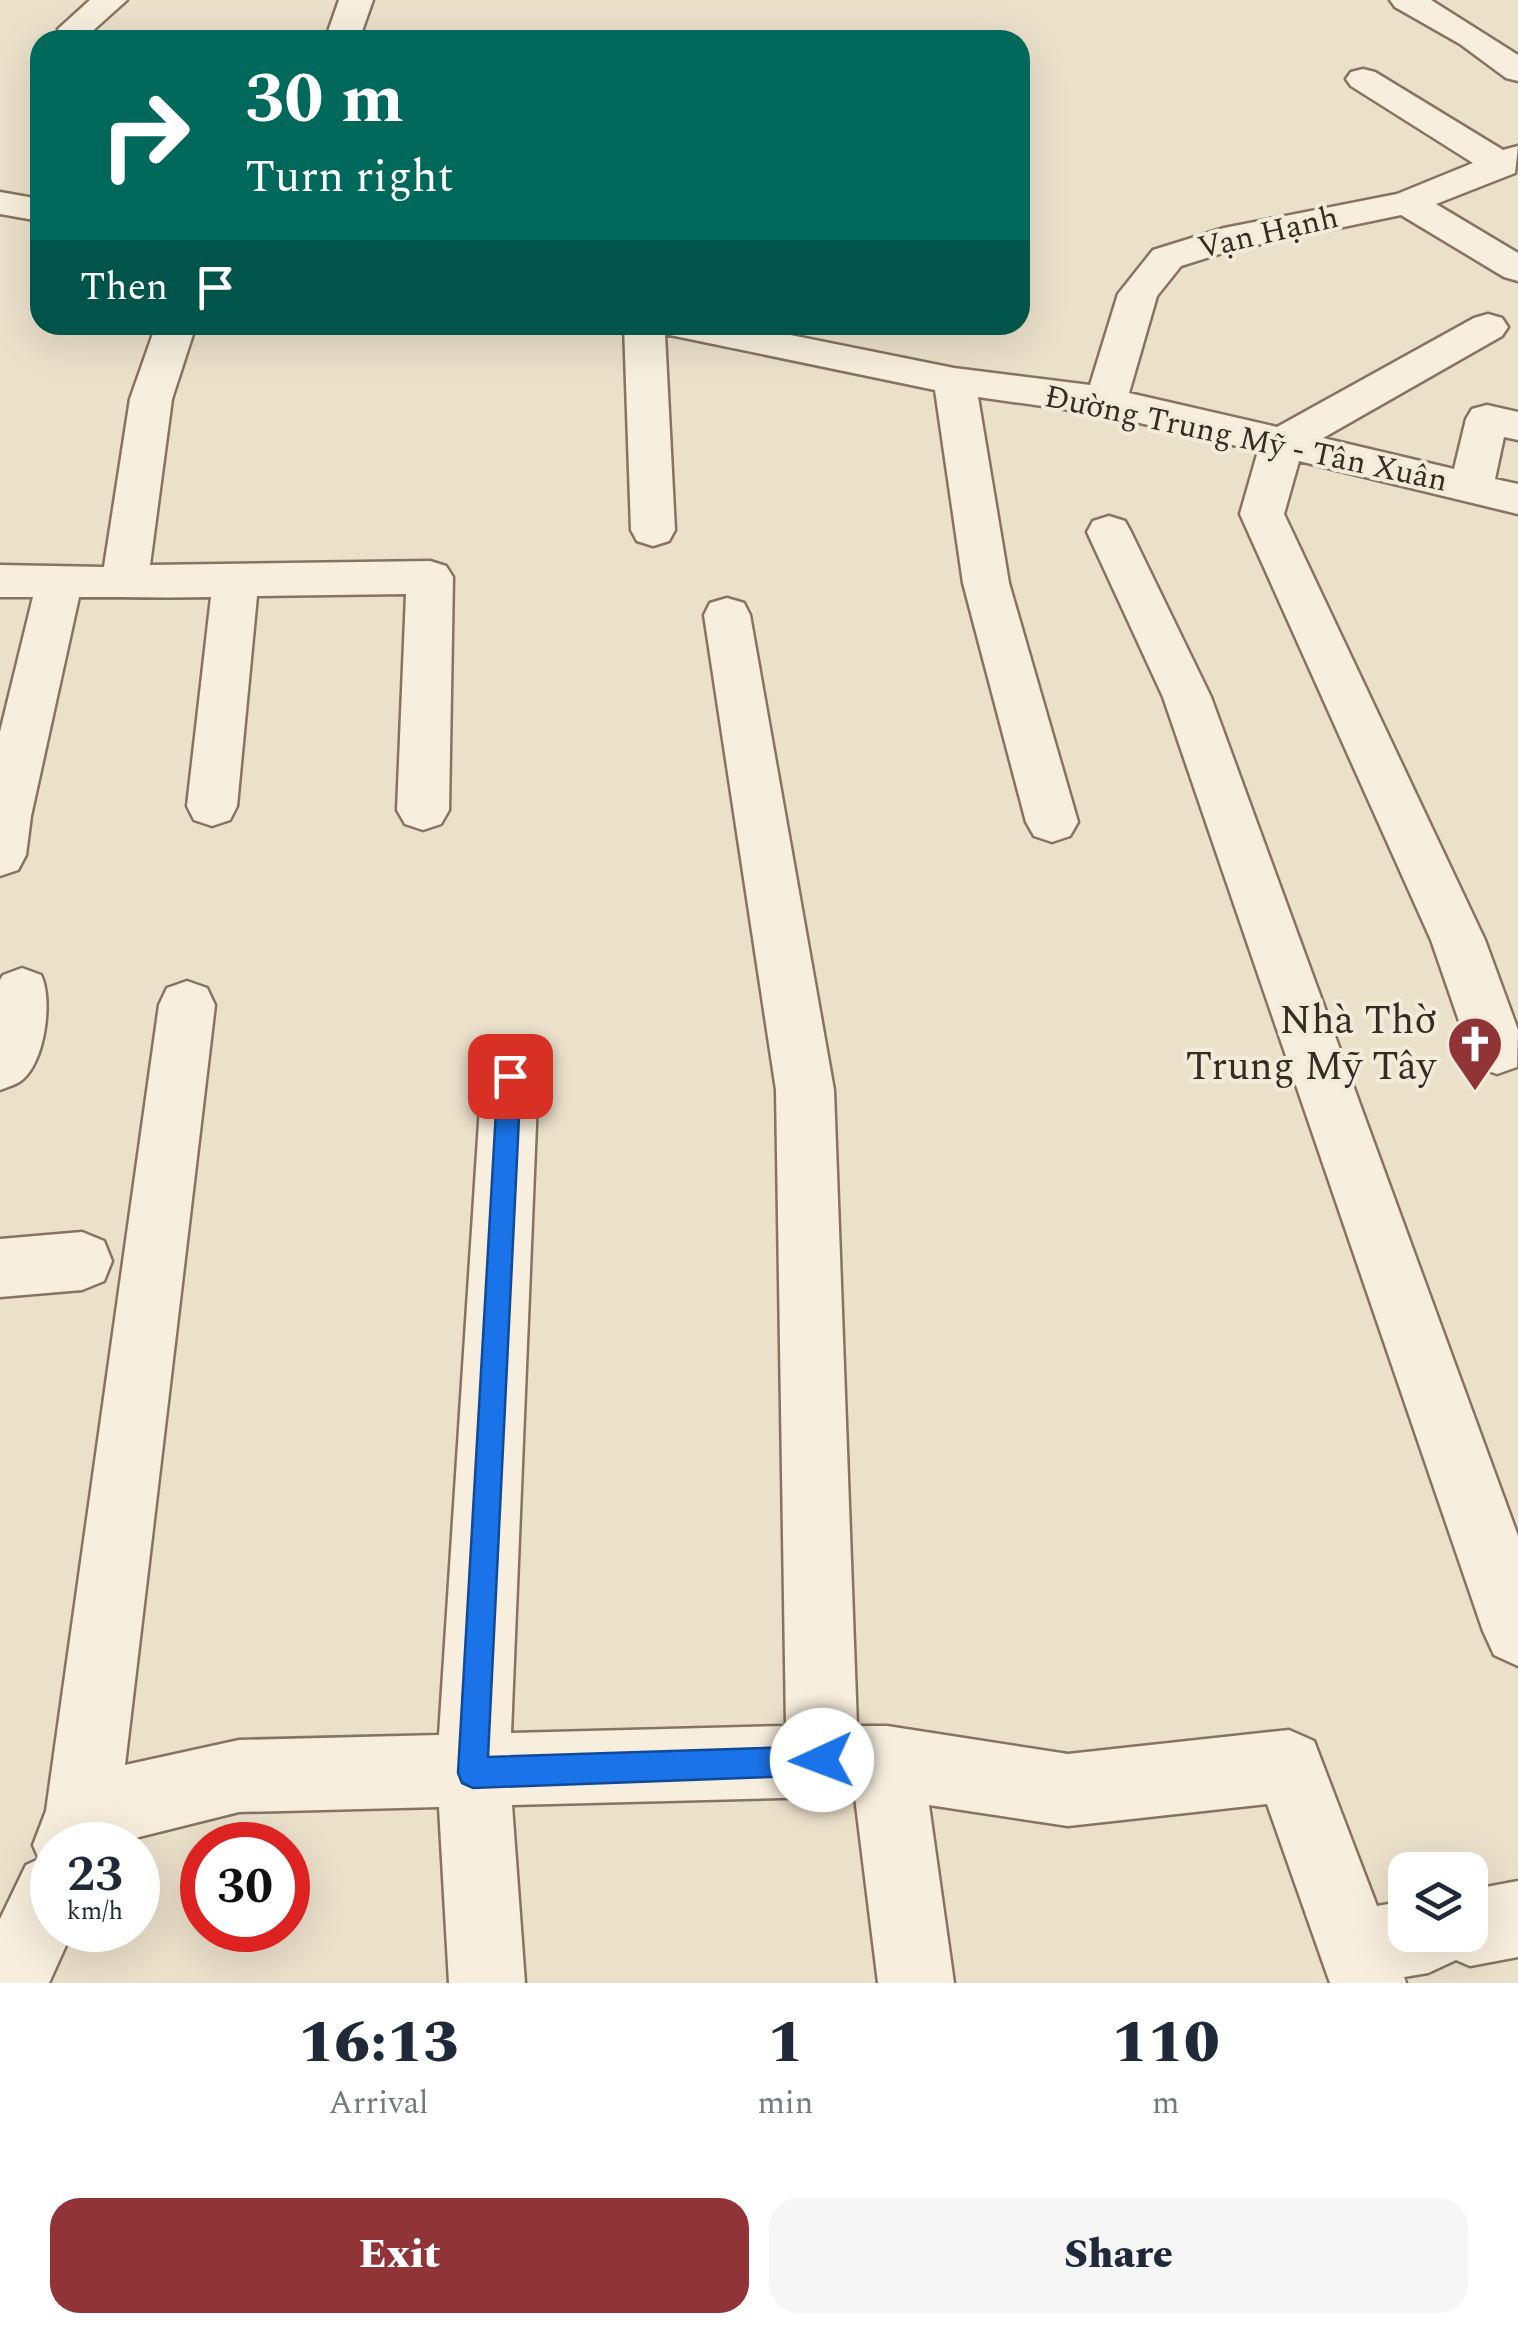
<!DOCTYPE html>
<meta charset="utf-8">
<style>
body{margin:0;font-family:Spectral,serif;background:#f6f6f7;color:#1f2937;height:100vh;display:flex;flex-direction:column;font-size:38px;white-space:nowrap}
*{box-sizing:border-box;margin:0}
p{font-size:32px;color:#747a83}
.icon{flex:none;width:55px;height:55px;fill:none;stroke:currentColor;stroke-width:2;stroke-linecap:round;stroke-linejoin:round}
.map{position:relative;height:1983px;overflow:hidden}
.panel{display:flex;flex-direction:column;background:#fff;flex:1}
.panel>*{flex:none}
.top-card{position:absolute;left:30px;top:30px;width:1000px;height:305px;border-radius:30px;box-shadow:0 10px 40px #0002;background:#00695c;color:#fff;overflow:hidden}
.controls{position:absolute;left:1388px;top:1852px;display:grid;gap:20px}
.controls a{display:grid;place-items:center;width:100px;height:100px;border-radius:20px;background:#fff;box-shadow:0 10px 40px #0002;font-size:50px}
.speed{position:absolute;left:30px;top:1822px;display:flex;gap:20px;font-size:50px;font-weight:700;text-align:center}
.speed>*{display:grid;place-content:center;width:130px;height:130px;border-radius:50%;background:#fff;box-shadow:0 10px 40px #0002;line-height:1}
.speed small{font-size:25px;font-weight:400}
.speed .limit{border:15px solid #d22;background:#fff;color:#111}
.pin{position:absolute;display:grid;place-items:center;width:85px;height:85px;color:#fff;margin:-42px;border-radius:20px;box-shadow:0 5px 15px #0006}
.me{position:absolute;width:110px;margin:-55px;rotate:268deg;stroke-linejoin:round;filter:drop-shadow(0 0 8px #0008)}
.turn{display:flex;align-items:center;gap:35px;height:210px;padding:0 50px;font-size:45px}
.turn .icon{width:130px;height:130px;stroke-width:2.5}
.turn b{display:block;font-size:70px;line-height:85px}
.then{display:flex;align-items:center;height:95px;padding:0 50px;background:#0003;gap:20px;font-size:38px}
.eta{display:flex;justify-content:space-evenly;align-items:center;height:170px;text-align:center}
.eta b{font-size:60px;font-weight:800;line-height:70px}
.cta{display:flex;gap:20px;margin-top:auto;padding:20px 50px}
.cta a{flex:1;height:115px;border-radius:30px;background:#913438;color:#fff;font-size:40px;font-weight:800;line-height:115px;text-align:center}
.cta a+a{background:#f6f6f7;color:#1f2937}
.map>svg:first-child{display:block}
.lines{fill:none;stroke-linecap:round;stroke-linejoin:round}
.minor-casing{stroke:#877360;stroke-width:5}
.minor{fill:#f7eedd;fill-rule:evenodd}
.route{fill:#1a73e8;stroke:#114b97;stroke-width:2.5}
.labels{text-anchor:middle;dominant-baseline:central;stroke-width:8;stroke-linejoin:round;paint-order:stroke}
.far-street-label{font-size:32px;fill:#382c22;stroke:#f3ebd9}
.poi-label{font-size:40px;fill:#382c22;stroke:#f3ebd9;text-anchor:end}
</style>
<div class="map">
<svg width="1518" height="1983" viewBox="0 0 1518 1983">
<rect width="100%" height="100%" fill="#ebe0ca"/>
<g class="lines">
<g class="minor-casing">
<path id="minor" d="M90,0h37l-40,36h-24l-5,-7z
M339,0h34l-14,40h-34z
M1390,0h41l87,55v26l-12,-3 -46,-34 -65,-37z
M1363,69l12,3 128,78 15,-4 -3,27 -79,31 82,49v28l-14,-4 -103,-62 -169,35 -51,16 -24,30 -28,97 148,34 197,-109 14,-4 14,4 6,9 -6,9 -179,102 131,31 12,-50 6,-10 15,-4 31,7v28l-14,-3 -9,42 23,5v30l-219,-53 -15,53 201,426 33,90 -1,37 -20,7 -20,-7 -8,-17 -38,-110 -191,-426 18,-63 -152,-36 -128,-18 31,186 69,239 -8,14 -18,6 -18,-6 -8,-14 -63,-239 -28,-193 -270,-56 10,196 -6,11 -16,5 -16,-5 -6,-11 -7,-205h117l213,43 136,17 28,-91 35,-44 71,-22 173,-34 76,-31 -122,-77 -5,-7 5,-7z
M0,192l40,7v22l-40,-7z
M156,325h40l-24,74 -22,166 280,-4 16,5 7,11 -4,233 -8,14 -18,6 -18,-6 -8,-14 9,-216 -149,2 -20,210 -7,14 -18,6 -18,-6 -7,-14 24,-209c-45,1 -89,0 -132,0l-48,219 -5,39 -8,15 -18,6v-144l33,-135h-33v-32l104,2 26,-168z
M1109,516l16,5 6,11 80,165 307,839v130l-24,-11 -11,-24 -320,-934 -76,-165 6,-11z
M727,598l17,5 6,12 84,475 23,636h30l181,28 221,-24 25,11 63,165 28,-5v34h65v-45l48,-9v76l-48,9 -14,-6 -28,13 -24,4 2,6h-76l-63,-179 -199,22 -139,-21 25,178h-76l-23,-186h-33l-310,8 13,178h-76l-10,-176 -200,5 -132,33h-55v85h21l-24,53h-49v-64l26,-54 13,-6 -6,-14 13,-34 113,-806 8,-17 20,-7 20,7 8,17 -90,760 114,-25 200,-5 43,-659 8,-18 20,-7 20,7 8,18 -27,657 275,-7 -10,-636 -72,-475 6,-12z
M22,968l19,7c12,24 4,87 -19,105 -6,5 -15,7 -22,10v-110l3,-5z
M82,1232l22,9 8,20 -8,20 -22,9 -82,7v-58z"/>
</g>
<use href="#minor" class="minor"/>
</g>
<path class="route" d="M510,1066l8,3 3,7 -33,681 334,-11 11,4 4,10 -4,11 -11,4 -349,13 -11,-5 -4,-10 40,-697 3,-7z"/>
<defs>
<g id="church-pin" transform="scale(2.875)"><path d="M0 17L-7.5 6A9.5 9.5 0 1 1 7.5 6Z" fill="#913438" stroke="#f3ebd9"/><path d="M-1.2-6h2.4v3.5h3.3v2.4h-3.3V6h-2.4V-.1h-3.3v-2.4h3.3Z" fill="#fff"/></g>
</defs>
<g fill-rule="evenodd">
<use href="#church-pin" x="1475" y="1044"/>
</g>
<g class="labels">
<g class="far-street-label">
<text transform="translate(1268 233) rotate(-13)">Vạn Hạnh</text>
<text transform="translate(1246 439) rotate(12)">Đường Trung Mỹ - Tân Xuân</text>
</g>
<g class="poi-label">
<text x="1436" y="1021">Nhà Thờ<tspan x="1436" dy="46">Trung Mỹ Tây</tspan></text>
</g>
</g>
</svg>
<div class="controls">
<a><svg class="icon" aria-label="layers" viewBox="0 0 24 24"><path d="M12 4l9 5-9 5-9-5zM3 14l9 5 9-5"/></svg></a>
</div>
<div class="speed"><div>23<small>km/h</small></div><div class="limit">30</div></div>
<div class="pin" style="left:510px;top:1076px;background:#d93025"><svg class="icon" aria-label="arrive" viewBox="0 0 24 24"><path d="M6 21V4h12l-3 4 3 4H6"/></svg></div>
<svg class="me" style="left:822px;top:1760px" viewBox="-20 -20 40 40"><circle r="19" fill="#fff"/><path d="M0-13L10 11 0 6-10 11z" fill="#1a73e8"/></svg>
<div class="top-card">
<div class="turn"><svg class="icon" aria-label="right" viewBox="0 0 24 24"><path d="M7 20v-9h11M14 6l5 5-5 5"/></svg><div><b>30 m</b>Turn right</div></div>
<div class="then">Then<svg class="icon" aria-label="arrive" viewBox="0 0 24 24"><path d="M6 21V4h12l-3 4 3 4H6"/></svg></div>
</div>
</div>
<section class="panel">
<div class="eta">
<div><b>16:13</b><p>Arrival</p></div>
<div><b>1</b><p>min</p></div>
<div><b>110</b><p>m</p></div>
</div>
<div class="cta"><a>Exit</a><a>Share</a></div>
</section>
